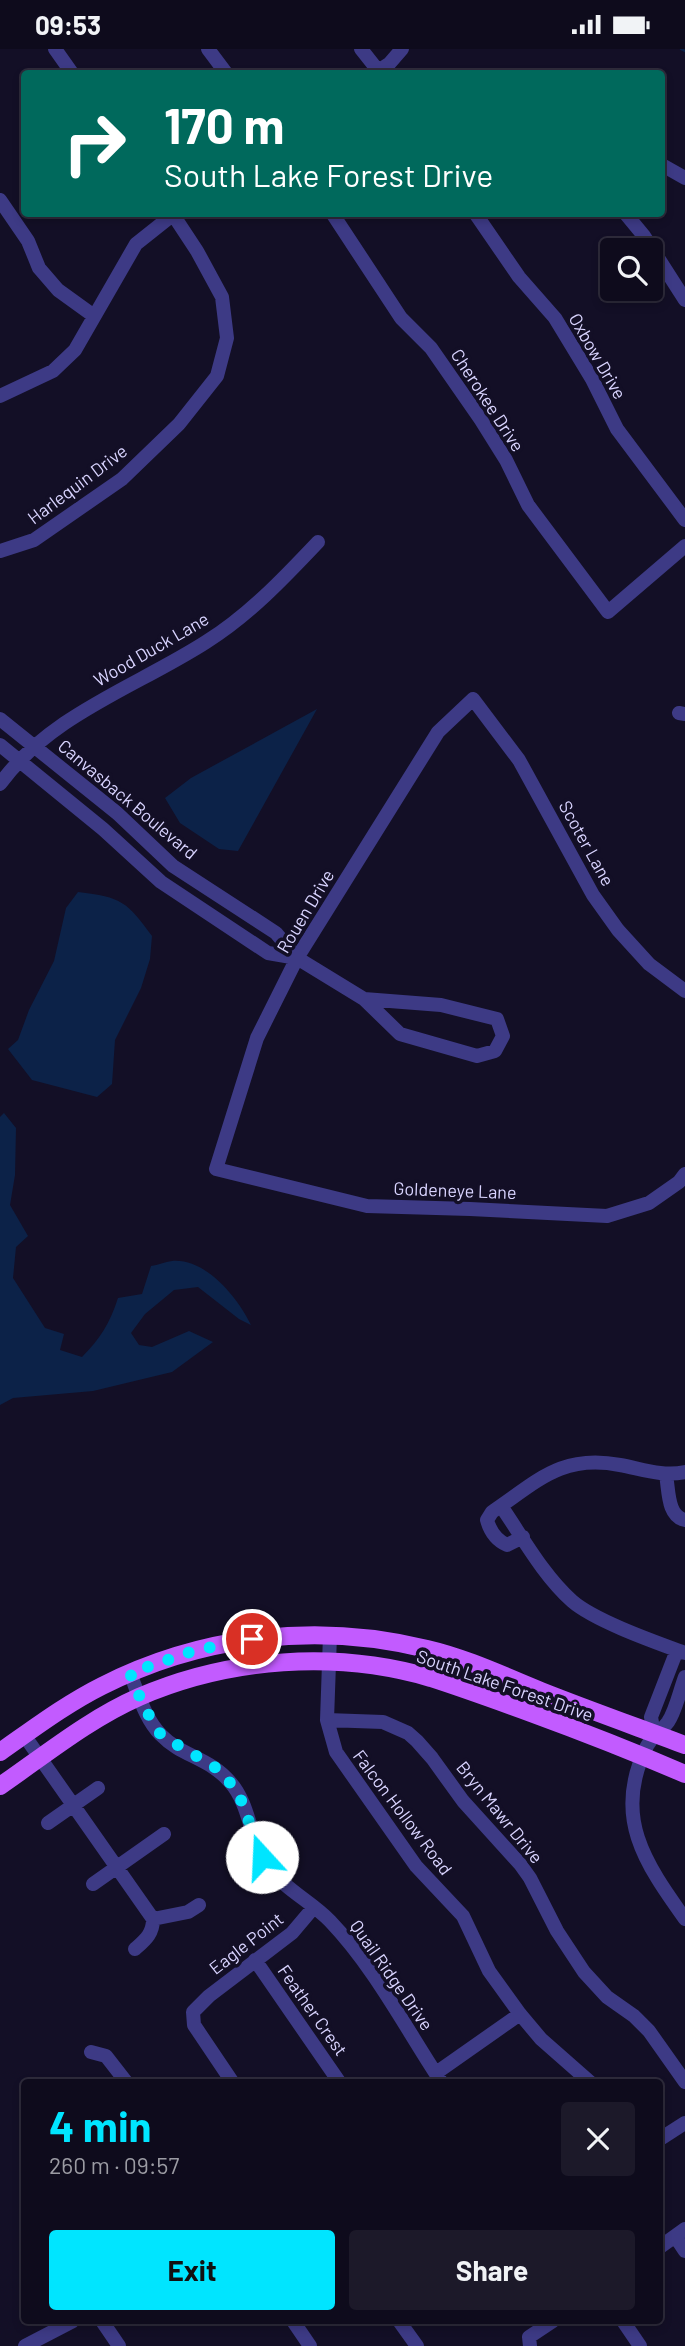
<!DOCTYPE html>
<meta charset="utf-8">
<style>
body{margin:0;font-family:Barlow,sans-serif;background:#1c1929;color:#f1f3f6;height:100vh;display:flex;flex-direction:column;font-size:26px;white-space:nowrap}
*{box-sizing:border-box;margin:0}
p{font-size:23px;color:#9b9ba3}
.icon{flex:none;width:38px;height:38px;fill:none;stroke:currentColor;stroke-width:2;stroke-linecap:round;stroke-linejoin:round}
.map{position:relative;flex:1;overflow:hidden}
.sheet{position:absolute;left:21px;top:2030px;width:642px;height:245px;display:flex;flex-direction:column;background:#0e0b1c;border-radius:7px;box-shadow:0 4px 10px #0003,0 0 0 2px #2e2b3b}
.sheet>*{flex:none}
.guide{position:absolute;left:21px;top:21px;width:644px;height:147px;border-radius:7px;box-shadow:0 4px 10px #0003,0 0 0 2px #2e2b3b;background:#00695c;color:#fff;overflow:hidden}
.tools{position:absolute;left:600px;top:189px;display:grid;gap:14px}
.tools a{display:grid;place-items:center;width:63px;height:63px;border-radius:7px;background:#0e0b1c;box-shadow:0 4px 10px #0003,0 0 0 2px #2e2b3b;font-size:35px}
.pin{position:absolute;display:grid;place-items:center;width:60px;height:60px;color:#fff;margin:-30px;border:4px solid #fff;border-radius:50%;box-shadow:0 2px 7px #0007}
.me{position:absolute;width:77px;margin:-38px;rotate:340deg;stroke-linejoin:round;filter:drop-shadow(0 0 5px #0008)}
.turn{display:flex;align-items:center;gap:24px;height:147px;padding:0 28px;font-size:32px}
.turn .icon{width:91px;height:91px;stroke-width:2.5}
.turn b{display:block;font-size:49px;line-height:60px}
.round{display:grid;place-items:center;flex:none;width:74px;height:74px;border-radius:7px;background:#1c1929}
.summary{display:flex;align-items:center;justify-content:space-between;height:119px;padding:0 28px}
h1{font-size:42px;font-weight:700;line-height:52px;color:#00e5ff}
.button{display:flex;gap:14px;margin-top:auto;padding:14px 28px}
.button a{flex:1;height:80px;border-radius:7px;background:#00e5ff;color:#111;font-size:28px;font-weight:700;line-height:80px;text-align:center}
.button a+a{background:#1c1929;color:#f1f3f6}
.status{display:flex;justify-content:space-between;align-items:center;height:49px;padding:0 35px;background:#0e0b1c;direction:ltr}
.status svg{height:19px;fill:currentColor}
.map>svg:first-child{display:block}
.water{fill:#0c2248}
.lines{fill:none;stroke-linecap:round;stroke-linejoin:round}
.stream{stroke:#0c2248;stroke-width:2.5}
.minor{stroke:#3d3a85;stroke-width:14}
.major{stroke:#c25bff;stroke-width:18}
.route{stroke:#00e5ff;stroke-width:12;stroke-dasharray:0 21.6}
.labels{text-anchor:middle;dominant-baseline:central;stroke-width:7;stroke-linejoin:round;paint-order:stroke}
.street-label{font-size:18px;fill:#d9d4ff;stroke:#130f26}
</style>
<div class="status"><b>09:53</b><svg viewBox="0 0 49 12"><path d="M0 12V9h3v3zM5 12V6h3v6zM10 12V3h3v9zM15 12V0h3v12zM26 1h20v11H26zM47 4h2v5h-2z"/></svg></div>
<div class="map">
<svg width="685" height="2297" viewBox="0 0 685 2297">
<rect width="100%" height="100%" fill="#130f26"/>
<path class="water" d="M317,660l-79,142 -19,-2 -39,-26 -15,-25 26,-20z
M78,843c44,5 49,10 74,44l-2,23 -9,29 -26,52 -3,44 -15,13 -65,-17 -24,-31 10,-9 11,-30 25,-49 12,-53z
M4,1064l12,15 -1,47 -5,30 18,31 -12,11 -3,31 32,50 19,6 -4,16 22,7c18,-18 28,-34 36,-59l24,-4 9,-28c7,-1 14,-4 21,-5 34,-3 66,37 79,64l-12,-6 -41,-32 -24,3 -29,24 -14,19 8,12 13,2 37,-16 24,11 -41,30 -79,19 -80,7 -13,7v-288z"/>
<g class="lines">
<path class="stream" d="M681,0l4,2"/>
<path class="minor" d="M55,0l17,24
M208,0l18,24
M361,0l19,24
M375,24l14,-9 13,-15
M662,116l23,13
M0,151l28,41 11,27 19,22 36,26
M332,164l69,105 30,30 50,72 25,40 22,45 80,107 77,-66
M475,164l44,64 36,41 37,61 25,50 68,91
M625,164l19,23 41,64
M0,347l53,-25 22,-21 61,-106 39,-31
M0,502l34,-11 88,-61 57,-55 38,-48 10,-38 -5,-41 -25,-46 -25,-38
M679,664l6,1
M0,670l117,94 56,53 103,67 21,25 67,41 77,6 56,14 6,17 -8,15 -18,5 -77,-22 -36,-35
M0,696l103,84 58,53 107,71 29,5
M0,735c51,-70 136,-97 206,-142 43,-27 78,-64 112,-100
M685,942l-36,-27 -31,-34 -25,-35 -74,-135 -46,-61 -35,33 -141,226 -40,80 -41,131 151,37 103,3 137,7 42,-13 30,-21 6,-8
M666,1426c3,15 1,41 19,45
M501,1457c22,32 42,69 71,95 23,20 83,41 113,52
M523,1488l-16,8c-11,-5 -17,-14 -20,-25l5,-8c46,-31 69,-58 128,-47 22,4 43,12 65,7
M330,1586l-3,85 9,32 80,114 47,50 26,55 31,43 21,25 50,44
M130,1624c8,20 15,46 31,62 20,21 49,23 69,47 22,25 19,61 40,87 16,21 42,33 60,52 45,47 76,108 112,162
M685,1628c-5,13 -9,33 -17,45 -7,10 -14,11 -21,24 -35,70 -2,117 38,173
M327,1671l56,2 25,11 9,8 15,17 31,43 57,63 10,14 27,53 27,41 23,25 27,19 15,15 36,51
M654,1685l-3,-17 26,-67
M24,1686l129,184 35,-7 11,-7
M48,1774l50,-35
M93,1835l71,-50
M135,1900c10,-9 18,-15 18,-30
M255,1911l85,123
M91,2003l15,4 21,27
M436,2024l84,-59
M233,2034l-39,-58 -1,-13 16,-16 83,-63 22,-26
M660,2090l25,-16
M675,2187l10,15
M660,2198l25,-18
M102,2272l17,25
M293,2272l17,25
M399,2272l18,25
M623,2272l17,25
M25,2297l48,-25
M530,2297l-1,-9 24,-16"/>
<path class="major" d="M0,1703c33,-23 66,-48 102,-66 100,-51 216,-64 325,-37 39,9 77,27 114,42 48,19 96,36 144,54
M0,1737c45,-31 89,-67 139,-89 90,-39 197,-47 292,-19 34,11 67,23 100,35 52,19 103,39 154,61"/>
</g>
<g class="lines">
<path class="route" d="M252,1590l-59,12 -63,22 14,34 17,28 57,34 20,23 24,65"/>
</g>
<g class="labels">
<g class="street-label">
<text transform="translate(598 307) rotate(60)">Oxbow Drive</text>
<text transform="translate(488 351) rotate(57)">Cherokee Drive</text>
<text transform="translate(77 435) rotate(-37)">Harlequin Drive</text>
<text transform="translate(151 600) rotate(-30)">Wood Duck Lane</text>
<text transform="translate(128 750) rotate(40)">Canvasback Boulevard</text>
<text transform="translate(587 794) rotate(61)">Scoter Lane</text>
<text transform="translate(305 862) rotate(-59)">Rouen Drive</text>
<text transform="translate(455 1141) rotate(2)">Goldeneye Lane</text>
<text transform="translate(505 1636) rotate(19)">South Lake Forest Drive</text>
<text transform="translate(403 1763) rotate(53)">Falcon Hollow Road</text>
<text transform="translate(500 1763) rotate(51)">Bryn Mawr Drive</text>
<text transform="translate(246 1894) rotate(-38)">Eagle Point</text>
<text transform="translate(392 1926) rotate(55)">Quail Ridge Drive</text>
<text transform="translate(313 1961) rotate(55)">Feather Crest</text>
</g>
</g>
</svg>
<div class="tools">
<a><svg class="icon" aria-label="search" viewBox="0 0 24 24"><circle cx="10" cy="10" r="6"/><path d="M15 15l6 6"/></svg></a>
</div>
<div class="pin" style="left:252px;top:1590px;background:#d93025"><svg class="icon" aria-label="arrive" viewBox="0 0 24 24"><path d="M6 21V4h12l-3 4 3 4H6"/></svg></div>
<svg class="me" style="left:262px;top:1808px" viewBox="-20 -20 40 40"><circle r="19" fill="#fff"/><path d="M0-13L10 11 0 6-10 11z" fill="#00e5ff"/></svg>
<div class="guide">
<div class="turn"><svg class="icon" aria-label="right" viewBox="0 0 24 24"><path d="M7 20v-9h11M14 6l5 5-5 5"/></svg><div><b>170 m</b>South Lake Forest Drive</div></div>
</div>
<section class="sheet">
<div class="summary"><div><h1>4 min</h1><p>260 m · 09:57</p></div><a class="round"><svg class="icon" aria-label="close" viewBox="0 0 24 24"><path d="M6 6l12 12M18 6L6 18"/></svg></a></div>
<div class="button"><a>Exit</a><a>Share</a></div>
</section>
</div>
